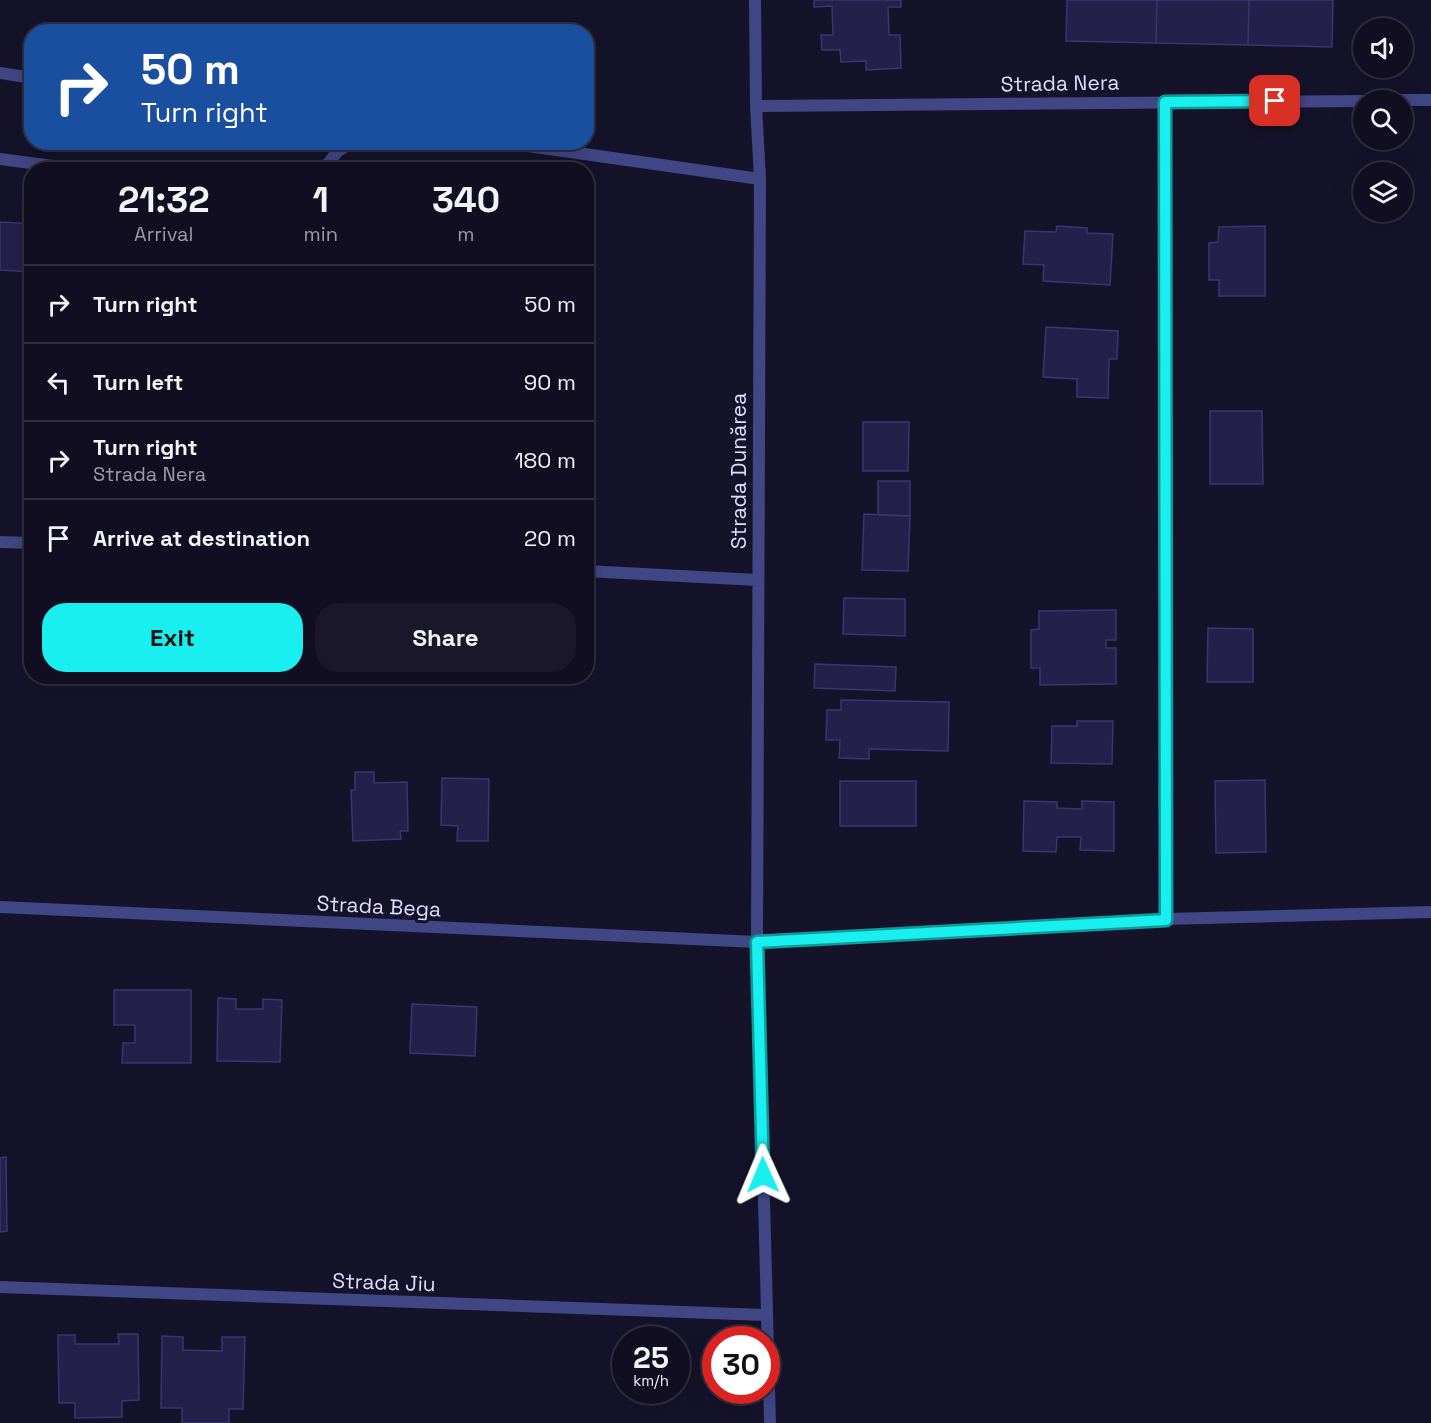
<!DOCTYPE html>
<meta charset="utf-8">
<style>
body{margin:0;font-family:"Space Grotesk",sans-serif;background:#191729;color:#f1f3f6;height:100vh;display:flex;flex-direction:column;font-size:22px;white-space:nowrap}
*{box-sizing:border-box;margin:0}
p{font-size:20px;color:#9c9ca5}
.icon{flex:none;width:33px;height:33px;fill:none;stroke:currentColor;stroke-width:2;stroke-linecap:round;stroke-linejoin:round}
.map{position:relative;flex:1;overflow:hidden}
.details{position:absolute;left:24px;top:162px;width:570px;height:522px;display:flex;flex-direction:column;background:#100e20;border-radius:24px;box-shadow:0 6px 24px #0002,0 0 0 2px #302e3e}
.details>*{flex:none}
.hud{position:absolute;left:24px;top:24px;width:570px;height:126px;border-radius:24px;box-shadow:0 6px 24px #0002,0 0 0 2px #302e3e;background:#1a4fa0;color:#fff;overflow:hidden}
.tools{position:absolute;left:1353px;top:18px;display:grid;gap:12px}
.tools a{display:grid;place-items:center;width:60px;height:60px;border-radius:50%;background:#100e20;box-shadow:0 6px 24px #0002,0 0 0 2px #302e3e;font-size:30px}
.speed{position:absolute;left:612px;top:1326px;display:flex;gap:12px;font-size:30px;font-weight:700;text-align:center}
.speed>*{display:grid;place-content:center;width:78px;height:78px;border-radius:50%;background:#100e20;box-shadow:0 6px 24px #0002,0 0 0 2px #302e3e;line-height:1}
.speed small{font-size:15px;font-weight:400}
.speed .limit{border:9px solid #d22;background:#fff;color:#111}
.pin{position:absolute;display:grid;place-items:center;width:51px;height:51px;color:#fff;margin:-26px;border-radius:12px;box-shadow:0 3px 9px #0006}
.me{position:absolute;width:66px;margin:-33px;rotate:359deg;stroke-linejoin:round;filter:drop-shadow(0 0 4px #0008)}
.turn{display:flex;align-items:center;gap:21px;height:126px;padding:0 18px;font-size:27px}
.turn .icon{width:78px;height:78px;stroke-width:2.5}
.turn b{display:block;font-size:42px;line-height:51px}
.eta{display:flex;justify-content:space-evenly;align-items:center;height:102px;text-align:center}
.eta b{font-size:36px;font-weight:600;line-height:42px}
.primary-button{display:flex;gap:12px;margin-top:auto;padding:12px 18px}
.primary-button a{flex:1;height:69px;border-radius:24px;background:#18efee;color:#111;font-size:24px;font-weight:600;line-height:69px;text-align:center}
.primary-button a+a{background:#191729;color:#f1f3f6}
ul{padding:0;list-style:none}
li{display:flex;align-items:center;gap:18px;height:78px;padding:0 18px;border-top:2px solid #302e3e}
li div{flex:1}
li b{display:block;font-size:22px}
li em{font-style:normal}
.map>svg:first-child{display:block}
.building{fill:#24204a;stroke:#3a3474;stroke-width:1.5}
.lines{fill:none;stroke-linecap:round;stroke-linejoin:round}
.street{stroke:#414686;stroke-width:12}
.route-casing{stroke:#109b9b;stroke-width:15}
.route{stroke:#18efee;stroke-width:10}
.labels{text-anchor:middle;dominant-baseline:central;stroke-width:6;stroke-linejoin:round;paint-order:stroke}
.street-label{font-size:21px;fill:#dfdefd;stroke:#15132a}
</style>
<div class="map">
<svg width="1431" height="1423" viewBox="0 0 1431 1423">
<rect width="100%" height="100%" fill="#15132a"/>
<path class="building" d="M814,0h87v7h-13l1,28h11l1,33 -35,2v-9l-25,1 -1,-12h-18l-1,-15h12l-1,-29 -18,1z
M1067,0h90l-1,43 -90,-2z
M1157,0h92l-1,45 -92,-2z
M1249,0h84l-1,47 -84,-2z
M0,222l32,2v48l-32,-2z
M1057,226l30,2v5l26,1 -3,51 -67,-4 1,-16 -21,-1 2,-33 31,1z
M1265,226v70h-46v-16h-10v-37l9,-1 1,-15z
M1046,327l72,4 -1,28h-8l-1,39 -31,-1v-18l-34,-2z
M1210,411h52l1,73h-53z
M863,422h46l-1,49h-45z
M878,481h32v35l-32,-1z
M864,514l46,2 -2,55 -46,-1z
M844,598l61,1v37l-62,-2z
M1116,610v30h-10v8h10v36l-76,1v-17h-9v-38l8,-1v-18z
M1208,628l45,1v53h-46z
M815,664l81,3 -1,24 -81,-3z
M841,700l108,2 -1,49 -79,-2v10l-30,-1 1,-18h-14l1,-30h14z
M1077,721h36l-1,43 -61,-1 1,-37h25z
M355,772h19v11l33,-1 1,49h-8l1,8 -48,2 -2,-51h4z
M442,778l47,1 -1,62h-31l1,-15 -17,-1z
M1265,780l1,72 -50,1 -1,-72z
M840,781h76v45h-76z
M1024,801l33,1v6l25,1v-8l32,1v49l-34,-1 1,-13h-24l-1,15 -33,-1z
M114,990h77v73h-69l1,-20h12v-18h-21z
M218,998l18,1v10h27v-10l19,1 -2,62 -63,-1z
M412,1004l65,3 -2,49 -65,-3z
M6,1157l1,74 -7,1v-74z
M118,1334h20l1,66 -17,1v16l-47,1v-15h-16l-1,-68h17v9h44z
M162,1336l21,1v13l39,1v-14h23l-2,72h-14v14h-47v-15h-21z"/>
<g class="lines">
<path class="street" d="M755,0l1,106 4,73 -3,763 13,481
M0,73l32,5
M1377,100h54
M1165,102l1,817
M756,106l608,-5
M500,142l260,37
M0,159l83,11
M323,170l14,-18 16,-10
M0,542l32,1
M586,571l171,9
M0,907l757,35 409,-23 265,-7
M0,1287l767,28"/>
</g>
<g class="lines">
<g class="route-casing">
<path id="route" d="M763,1175l-6,-233 409,-22 -1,-818 110,-1"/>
</g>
<use href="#route" class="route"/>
</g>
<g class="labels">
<g class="street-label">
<text transform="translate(1060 83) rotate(-1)">Strada Nera</text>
<text transform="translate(738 471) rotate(-90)">Strada Dunărea</text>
<text transform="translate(379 906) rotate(3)">Strada Bega</text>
<text transform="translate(384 1282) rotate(2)">Strada Jiu</text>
</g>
</g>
</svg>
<div class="tools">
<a><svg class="icon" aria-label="sound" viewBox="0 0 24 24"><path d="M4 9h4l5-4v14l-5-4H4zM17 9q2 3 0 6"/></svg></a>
<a><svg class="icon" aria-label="search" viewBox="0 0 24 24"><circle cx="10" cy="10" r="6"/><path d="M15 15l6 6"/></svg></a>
<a><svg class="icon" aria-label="layers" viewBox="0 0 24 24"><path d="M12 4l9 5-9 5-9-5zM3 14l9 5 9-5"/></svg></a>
</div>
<div class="speed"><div>25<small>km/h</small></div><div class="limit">30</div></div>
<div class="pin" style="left:1275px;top:101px;background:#d93025"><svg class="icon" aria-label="arrive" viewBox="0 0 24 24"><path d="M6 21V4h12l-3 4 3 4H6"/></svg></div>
<svg class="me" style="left:763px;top:1175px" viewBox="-20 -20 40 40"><path d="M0-17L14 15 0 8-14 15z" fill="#18efee" stroke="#fff" stroke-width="4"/></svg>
<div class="hud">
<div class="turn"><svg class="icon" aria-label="right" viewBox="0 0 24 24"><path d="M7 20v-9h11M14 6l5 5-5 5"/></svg><div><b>50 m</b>Turn right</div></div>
</div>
<section class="details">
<div class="eta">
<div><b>21:32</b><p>Arrival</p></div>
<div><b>1</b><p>min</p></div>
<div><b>340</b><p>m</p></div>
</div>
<ul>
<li><svg class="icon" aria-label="right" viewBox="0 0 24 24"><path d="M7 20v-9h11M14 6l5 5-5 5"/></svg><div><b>Turn right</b></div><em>50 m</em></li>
<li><svg class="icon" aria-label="left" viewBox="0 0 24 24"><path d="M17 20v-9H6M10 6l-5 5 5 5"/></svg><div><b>Turn left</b></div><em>90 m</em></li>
<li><svg class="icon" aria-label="right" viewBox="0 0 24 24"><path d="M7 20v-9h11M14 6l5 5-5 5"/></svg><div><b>Turn right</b><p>Strada Nera</p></div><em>180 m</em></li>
<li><svg class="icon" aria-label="arrive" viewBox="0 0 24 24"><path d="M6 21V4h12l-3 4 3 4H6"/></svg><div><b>Arrive at destination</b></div><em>20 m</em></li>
</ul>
<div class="primary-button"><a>Exit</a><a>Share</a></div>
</section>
</div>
